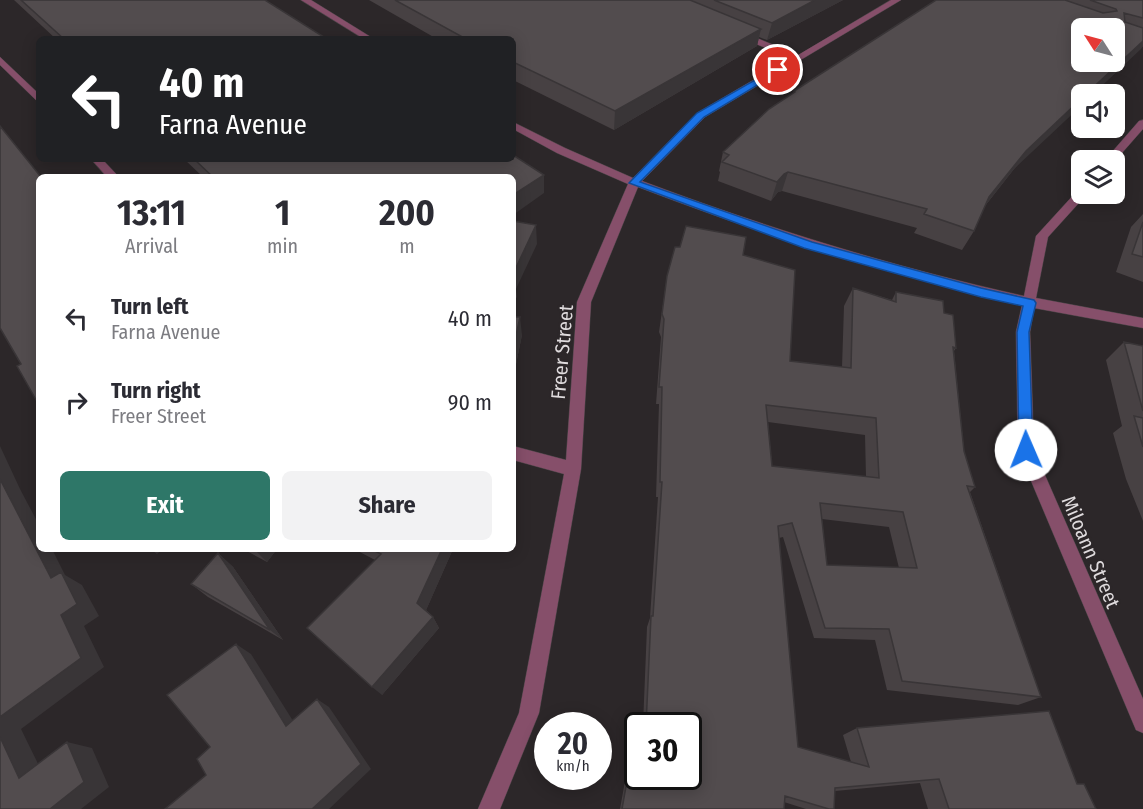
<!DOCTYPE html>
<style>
body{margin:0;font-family:"Fira Sans Condensed",sans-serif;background:#f2f2f3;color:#2b2b33;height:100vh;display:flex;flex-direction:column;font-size:22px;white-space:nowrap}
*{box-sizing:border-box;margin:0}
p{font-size:20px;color:#7c7c81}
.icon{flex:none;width:33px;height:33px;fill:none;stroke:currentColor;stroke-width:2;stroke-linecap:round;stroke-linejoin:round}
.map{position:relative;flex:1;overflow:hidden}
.side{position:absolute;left:36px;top:174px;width:480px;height:378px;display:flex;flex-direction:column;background:#fff;border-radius:9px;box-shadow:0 3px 15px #0003}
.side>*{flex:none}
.banner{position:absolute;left:36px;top:36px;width:480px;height:126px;border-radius:9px;box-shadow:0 3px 15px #0003;background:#202124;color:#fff;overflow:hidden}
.needle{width:39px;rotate:306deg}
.tools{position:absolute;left:1071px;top:18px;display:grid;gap:12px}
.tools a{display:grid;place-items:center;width:54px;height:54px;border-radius:9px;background:#fff;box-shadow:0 3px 15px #0003;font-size:30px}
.speed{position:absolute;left:534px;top:712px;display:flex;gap:12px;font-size:30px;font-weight:700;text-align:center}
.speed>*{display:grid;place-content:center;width:78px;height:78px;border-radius:50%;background:#fff;box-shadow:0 3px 15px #0003;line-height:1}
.speed small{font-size:15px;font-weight:400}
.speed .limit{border:3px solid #111;border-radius:9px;background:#fff;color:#111}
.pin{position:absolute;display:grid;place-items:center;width:51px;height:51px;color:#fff;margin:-26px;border:3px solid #fff;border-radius:50%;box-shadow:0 2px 6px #0007}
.me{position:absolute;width:66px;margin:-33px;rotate:359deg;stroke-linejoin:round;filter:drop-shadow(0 0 4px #0008)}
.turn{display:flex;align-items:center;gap:21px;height:126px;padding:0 24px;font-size:27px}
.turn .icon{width:78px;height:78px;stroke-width:2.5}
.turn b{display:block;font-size:42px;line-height:51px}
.eta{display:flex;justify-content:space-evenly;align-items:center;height:102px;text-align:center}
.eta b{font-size:36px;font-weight:700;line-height:42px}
.cta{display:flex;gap:12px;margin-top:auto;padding:12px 24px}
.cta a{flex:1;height:69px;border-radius:9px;background:#2e7768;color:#fff;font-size:24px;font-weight:700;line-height:69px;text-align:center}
.cta a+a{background:#f2f2f3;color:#2b2b33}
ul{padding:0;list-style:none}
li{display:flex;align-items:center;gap:18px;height:84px;padding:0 24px}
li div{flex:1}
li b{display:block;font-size:22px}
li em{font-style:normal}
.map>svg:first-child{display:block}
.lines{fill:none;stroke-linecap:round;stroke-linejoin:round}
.street-casing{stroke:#494446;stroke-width:1}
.street{fill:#864f6a;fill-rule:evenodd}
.wall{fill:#474143;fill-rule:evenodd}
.shaded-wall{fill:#393537}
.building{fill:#524c4e;stroke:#393537;stroke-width:1.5;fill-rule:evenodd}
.route{fill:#1a73e8;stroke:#114b97;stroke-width:1.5}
.labels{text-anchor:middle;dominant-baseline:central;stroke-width:4.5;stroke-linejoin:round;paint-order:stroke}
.street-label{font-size:20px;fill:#dfdbdd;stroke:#2c2729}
</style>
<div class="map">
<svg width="1143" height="809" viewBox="0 0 1143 809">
<rect width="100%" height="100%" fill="#2c2729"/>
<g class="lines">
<g class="street-casing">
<path id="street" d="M301,0h10l63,39h-10z
M891,0h10l-196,117 -63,64c125,47 251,86 382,115l12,-60 42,-46 4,-1v5h5l-39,43 -12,61 107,20v10l-109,-20 -4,24 4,118 109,249v34l-7,-3 -118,-280 -2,-118 6,-27c-131,-30 -259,-70 -384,-118l-47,115 -10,167 -42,244 -39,96h-22l41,-96 45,-239 -51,-14v-14l53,14 11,-158 51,-118 -71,-31 -44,-24v-7l52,26 68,30 64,-65 94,-55 -55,-22v-4h6l56,23z
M0,57l39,37v9l-39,-38z
M1143,120v9l-29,33 -9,-2 34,-39z
M91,159h11l17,18h-12z"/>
</g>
<use href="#street" class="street"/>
</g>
<path class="wall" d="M14,0h251l62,39h-271z
M369,0h474l-76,40 -8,-3 -2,9 -143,84 -101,-50v-41h-76z
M936,0h207v46l-50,48h-11l-68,75 -29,37 -11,25 -12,19 -48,-17 3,-5 -135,-37 -4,1 -7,9 -53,-20 2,-9 -1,-1 4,-19 70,-59 1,-2z
M184,159h329l31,34 -31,-16h-310z
M1143,214v68l-27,-10 15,-45z
M743,255l47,106 52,6 2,-61 9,-18 39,12 4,-8 48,21 12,35 -2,3 10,100 11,36 -5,5 71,205 -23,8 -131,-15 -12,-50 -61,-2 -31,-101 -4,1 19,209 53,15 -8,-27 14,-7 220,56 19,25h-168l-8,-26 -85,8 -1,18h-28l-22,-7v7h-164l14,-78 3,-7 6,1 4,-98 3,-9 8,-121h-2l3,-93h-3l5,-67 -2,-5 8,-56zM768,422l97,13 1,42 -94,-11zM822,519l67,8 10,41 -72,-3z
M513,317l9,18 -7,34 -2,-1z
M1124,342l19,4v175l-17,-42 -13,-46 9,-7 -16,-66z
M243,549h34l-10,13z
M354,549h99l-27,61 7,7 6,11 -57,67 -7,-135z
M218,553l15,14 50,73 -75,-43 -17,-13z"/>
<path class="shaded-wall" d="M815,0h28l-76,40 5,-17z
M761,29l-4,17 -143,84 1,-19z
M1143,41v5l-2,3 -48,45h-7z
M1082,98v7l-68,64 -37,47 12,-19 37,-46z
M788,172l-6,19 -4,1 -7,9 6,-19 7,-8z
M544,175v18l-31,22v-20z
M536,225l1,19 -21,45 1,8 -4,5v-28z
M520,317l2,18 -7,34 -2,-19z
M0,446l20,43 19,36v24h13l13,26 17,10 17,31 -15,10 20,41 -83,62 26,53 -28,-4 -19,-41v-20l51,-139 -51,-99z
M150,549h13l-6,5z
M254,549h23l-10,13z
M442,549h11l-29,66 -7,-12z
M218,553l15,14 50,73 -13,-10z
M433,617l6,11 -57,67 -10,-8z
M236,644l15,10 49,78 -14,-6z
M317,699l12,8 42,62 -42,40h-17z
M67,742l25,6 17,39 -28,22h-31z"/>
<path class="building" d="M21,0h244l62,39h-263z
M395,0h295l71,29 -146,82 -102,-49v-23h-47z
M714,0h101l-43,23z
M936,0h129l38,13 14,-2 -1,-2 -26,-9h53v18l-19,-5 1,9 18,6v13l-57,53h-4v4l-56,53 -37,46 -15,34 -50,-17 3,-5 -139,-37 -4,2 -7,8 -55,-20 7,-7 -6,-3 46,-43 26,-17 -1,-1zM1082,28h32v34h-32z
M0,126l41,51h-2v228l-22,-39 4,-2 -21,-36z
M513,155l31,20 -31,20v-18h-300l-19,-18h319z
M513,221l23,4 -23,49z
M1143,222v35l-11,-3z
M686,226l60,11 -3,18 52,15 -5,91 61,7 2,-80 43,14v-10l47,9 1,12 9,2 3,33 -3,-1 11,104 11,36 -8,-1 74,211 -139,-16 -13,-52 -64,-1 -33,-105 -14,3 20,221 71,20 -12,-39 192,-17 28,73h7l12,25h-147l-10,-30 -104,9 -1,21h-5l-44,-13 -1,13h-162l15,-85 9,2h-8v51h50v-51h-42l5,-110h2l9,-134h-2l2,-95h-3l5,-68 -2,-5 5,-38 8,-29h5zM766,405l110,13 3,60 -107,-12zM820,503l83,9 14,56 -90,-3z
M513,317h7l-7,33z
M1124,342l19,4v65z
M1134,416l9,2v29z
M0,479l51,99 10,-6 16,32 -16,11 20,43 -81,59z
M371,549h71l-25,54 16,14 -61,70 -65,-59 74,-74z
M218,553l52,77 -79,-46z
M236,644l50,82 31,-27 44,65 -49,45h-147l41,-34 -9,-16 13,-12 -43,-52z
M0,737l19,41 48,-36 17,40 -34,27h-50z"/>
<path class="route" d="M778,67l3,1v3l-77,46 -64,65 172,60 169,46 53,12 2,3 -7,29 4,118 -2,4h-10l-2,-4 -2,-118 6,-26 -42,-9 -177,-49 -175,-65 68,-70z"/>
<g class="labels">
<g class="street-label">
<text transform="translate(562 352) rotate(-85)">Freer Street</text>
<text transform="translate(1091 552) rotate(67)">Miloann Street</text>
</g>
</g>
</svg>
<div class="tools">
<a><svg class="needle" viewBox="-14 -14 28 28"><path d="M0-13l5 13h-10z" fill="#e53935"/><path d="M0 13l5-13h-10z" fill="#7c7c81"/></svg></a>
<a><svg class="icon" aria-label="sound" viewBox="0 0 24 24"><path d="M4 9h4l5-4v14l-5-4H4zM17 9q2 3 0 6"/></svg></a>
<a><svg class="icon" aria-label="layers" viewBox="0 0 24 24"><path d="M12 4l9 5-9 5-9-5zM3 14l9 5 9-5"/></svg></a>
</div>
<div class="speed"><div>20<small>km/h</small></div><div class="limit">30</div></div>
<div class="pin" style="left:778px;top:70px;background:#d93025"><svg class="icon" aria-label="arrive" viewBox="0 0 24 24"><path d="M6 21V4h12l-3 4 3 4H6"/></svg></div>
<svg class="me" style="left:1026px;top:450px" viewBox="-20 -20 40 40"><circle r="19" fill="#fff"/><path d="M0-13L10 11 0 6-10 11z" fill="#1a73e8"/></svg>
<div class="banner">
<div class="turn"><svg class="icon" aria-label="left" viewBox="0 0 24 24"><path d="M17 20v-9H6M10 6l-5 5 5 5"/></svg><div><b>40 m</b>Farna Avenue</div></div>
</div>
<section class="side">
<div class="eta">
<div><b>13:11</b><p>Arrival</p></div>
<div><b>1</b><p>min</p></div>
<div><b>200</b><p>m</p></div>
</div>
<ul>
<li><svg class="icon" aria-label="left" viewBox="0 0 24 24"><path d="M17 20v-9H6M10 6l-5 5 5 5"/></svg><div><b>Turn left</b><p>Farna Avenue</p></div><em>40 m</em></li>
<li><svg class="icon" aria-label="right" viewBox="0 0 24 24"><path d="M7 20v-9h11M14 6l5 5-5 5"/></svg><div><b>Turn right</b><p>Freer Street</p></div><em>90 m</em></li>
</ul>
<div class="cta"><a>Exit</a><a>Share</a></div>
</section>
</div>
